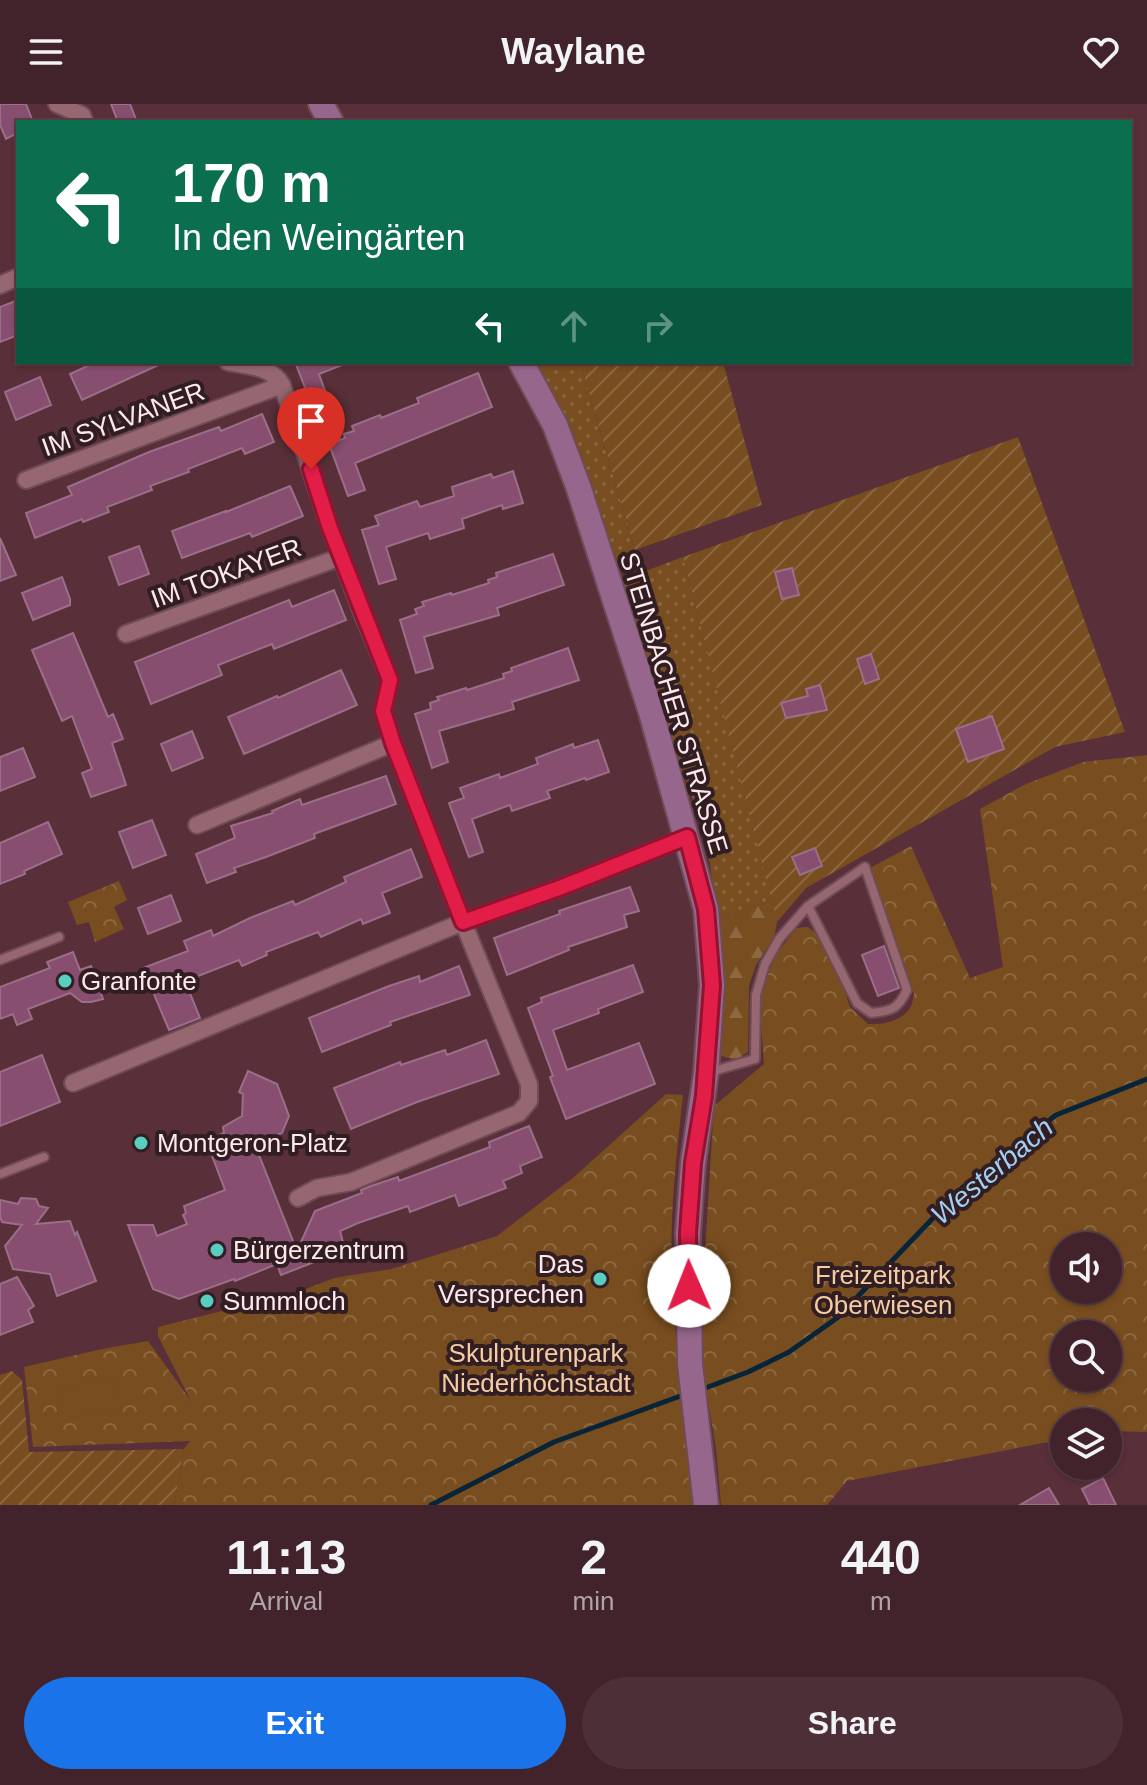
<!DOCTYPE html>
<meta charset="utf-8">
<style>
body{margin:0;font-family:Arial,sans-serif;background:#4d2f37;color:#f1f3f6;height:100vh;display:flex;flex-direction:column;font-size:30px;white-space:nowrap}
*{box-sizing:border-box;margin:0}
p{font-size:26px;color:#afa4a9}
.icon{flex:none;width:44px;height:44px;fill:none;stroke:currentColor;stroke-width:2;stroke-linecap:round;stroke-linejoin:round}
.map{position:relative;height:1401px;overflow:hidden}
.details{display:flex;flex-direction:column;background:#43232b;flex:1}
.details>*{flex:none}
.guide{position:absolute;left:16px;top:16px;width:1116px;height:244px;border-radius:0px;box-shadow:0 2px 6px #0004,0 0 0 2px #5b4047;background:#0b6e4f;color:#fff;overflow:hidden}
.buttons{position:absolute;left:1050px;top:1128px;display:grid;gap:16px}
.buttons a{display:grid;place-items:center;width:72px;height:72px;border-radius:50%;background:#43232b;box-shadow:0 2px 6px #0004,0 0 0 2px #5b4047;font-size:40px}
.pin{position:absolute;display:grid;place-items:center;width:68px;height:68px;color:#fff;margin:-82px -34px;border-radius:50% 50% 50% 0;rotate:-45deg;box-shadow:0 0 8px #0007}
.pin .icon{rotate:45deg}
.me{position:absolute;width:88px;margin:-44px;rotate:359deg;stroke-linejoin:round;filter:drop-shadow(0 0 6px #0008)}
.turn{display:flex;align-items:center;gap:28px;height:168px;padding:0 24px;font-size:36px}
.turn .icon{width:104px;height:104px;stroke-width:2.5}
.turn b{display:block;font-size:56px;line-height:68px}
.lanes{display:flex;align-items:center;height:76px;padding:0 24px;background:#0003;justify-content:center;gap:40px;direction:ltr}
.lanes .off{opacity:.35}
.eta{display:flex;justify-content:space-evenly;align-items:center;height:136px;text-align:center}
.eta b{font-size:48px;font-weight:600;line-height:56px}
.action{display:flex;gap:16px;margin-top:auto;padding:16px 24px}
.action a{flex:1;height:92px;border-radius:48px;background:#1a73e8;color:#fff;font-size:32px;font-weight:600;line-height:92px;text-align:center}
.action a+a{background:#4d2f37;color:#f1f3f6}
header{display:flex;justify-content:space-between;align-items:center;height:104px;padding:0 24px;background:#43232b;font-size:36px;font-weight:600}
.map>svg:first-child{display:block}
.grass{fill:url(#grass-dots)}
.forest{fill:url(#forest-firs)}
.park{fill:url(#park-crowns);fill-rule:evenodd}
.garden{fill:url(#garden-furrows)}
.pitch{fill:#784d1f}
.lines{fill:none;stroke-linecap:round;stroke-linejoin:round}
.stream{stroke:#072439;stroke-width:5}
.building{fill:#874e6f;stroke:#9a6f87;stroke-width:2}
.service-casing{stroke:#6e4c55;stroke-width:12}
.minor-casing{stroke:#6e4c55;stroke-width:20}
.secondary-casing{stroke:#6e4c55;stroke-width:28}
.service{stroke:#966771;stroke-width:8}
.minor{stroke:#966771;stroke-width:16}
.secondary{stroke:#97668d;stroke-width:24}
.route-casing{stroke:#92132f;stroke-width:20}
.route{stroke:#e11d48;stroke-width:14}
.poi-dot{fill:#58cec1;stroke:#311e22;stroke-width:3}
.labels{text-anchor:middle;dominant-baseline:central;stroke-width:8;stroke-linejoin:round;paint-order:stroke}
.street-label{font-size:26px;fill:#fee8ec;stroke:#311e22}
.poi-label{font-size:26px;fill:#fee8ec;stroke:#311e22;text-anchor:start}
.park-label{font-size:26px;fill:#f6cca4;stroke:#311e22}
.water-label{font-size:28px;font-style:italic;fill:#a3cff5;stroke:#311e22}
</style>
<header><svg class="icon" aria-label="menu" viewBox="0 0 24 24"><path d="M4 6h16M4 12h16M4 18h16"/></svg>Waylane<svg class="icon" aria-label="heart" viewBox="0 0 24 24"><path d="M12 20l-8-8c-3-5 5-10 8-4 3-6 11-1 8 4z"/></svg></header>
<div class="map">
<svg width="1147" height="1401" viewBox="0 0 1147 1401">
<defs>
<pattern id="grass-dots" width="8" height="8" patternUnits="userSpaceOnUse" patternTransform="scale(2)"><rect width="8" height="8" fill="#784d1f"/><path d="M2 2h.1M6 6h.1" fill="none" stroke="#8c6740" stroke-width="1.8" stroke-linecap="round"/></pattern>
<pattern id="forest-firs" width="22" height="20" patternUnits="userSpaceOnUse" patternTransform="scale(2)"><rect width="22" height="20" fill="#784d1f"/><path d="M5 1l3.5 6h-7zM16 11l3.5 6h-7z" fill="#8c6740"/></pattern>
<pattern id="park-crowns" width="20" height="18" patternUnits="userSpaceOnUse" patternTransform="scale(2)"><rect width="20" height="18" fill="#784d1f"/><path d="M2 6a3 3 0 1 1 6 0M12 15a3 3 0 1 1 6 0" fill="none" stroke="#8c6740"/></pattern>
<pattern id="garden-furrows" width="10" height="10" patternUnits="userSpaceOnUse" patternTransform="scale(2)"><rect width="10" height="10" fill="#784d1f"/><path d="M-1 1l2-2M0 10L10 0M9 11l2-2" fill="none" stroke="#8c6740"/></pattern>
</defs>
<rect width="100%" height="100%" fill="#592f39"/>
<path class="grass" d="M532,258h48l55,188 -18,10 -76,-186z
M683,453l90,343 -55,20 -12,-84 -90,-254z"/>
<path class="forest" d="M773,796l4,22 -3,15 -18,28 -7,20 -1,67 -12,8 -18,-5v-135z"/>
<path class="park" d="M1147,651v677l-39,-1v-9h-44v17l-217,42 -20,24h-106l-5,-57 -17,-99 15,-243 50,-42 -5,-68 16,-40 21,-28 12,-1 10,8 19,34 13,38 18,17c14,1 36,-3 43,-18 2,-4 2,-9 3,-13l-44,-125 41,-22 59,132 33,-11 -23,-158 46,-25 57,-22zM1064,1142h44v44h-44zM1064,1230h44v44h-44z
M119,777l8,19 -13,7 10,22 -29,13 -6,-20 -12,3 -9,-23z
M666,990l17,1c-7,63 -14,126 -11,190 3,74 16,147 26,220h-524l10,-56 6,-8 -157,6 -9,-80 78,-18 46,-8 43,60 -33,-65v-9l64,-16h40l33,-8 -2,-9 41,-16 57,-9 106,-33 77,-59z"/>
<path class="garden" d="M580,258h143l39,143 -127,45z
M1018,333l107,295 -70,15 -249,141 -29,34 -94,-365z
M12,1267l10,9 7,72 155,-3 -10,56h-174v-130z"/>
<path class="pitch" d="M117,1275l4,33 -58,6 -4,-31z"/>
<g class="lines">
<path class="stream" d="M700,1286l48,-18 41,-20 48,-34 125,-130 94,-73 91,-36
M431,1401l123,-63 132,-48"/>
</g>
<path class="building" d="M0,0h26l7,18h-15v11l-12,6 -6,-14z
M111,0h19l7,18h-19z
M18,196v35l-18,7v-35z
M96,258h69l-83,38 -12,-26z
M295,258h52v1l-28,11 10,28 -16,6z
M478,269l14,34 -137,56 10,27 -17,6 -19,-52 16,-6 -1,-4 10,-3 -2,-5 28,-11 1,3 38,-15 -2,-5z
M40,273l11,28 -35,15 -11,-28z
M262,310l12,28 -29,12 -3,-6 -54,21 1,3 -39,14 2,4 -45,17 2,5 -26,10 -1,-3 -47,19 -9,-25 46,-18 -4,-8 81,-35 70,-25 2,4z
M513,367l10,32 -20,6 -1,-4 -40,14 2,9 -34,11 -2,-6 -42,14 10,32 -17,5 -17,-54 17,-5 -4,-9 42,-15 3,6 34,-11 -2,-9 39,-13 2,4z
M290,382l13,30 -51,21 -2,-4 -68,25 -10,-27 54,-20v1z
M0,434l16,37 -16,6z
M139,442l10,28 -30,11 -10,-28z
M553,450l11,31 -67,23 2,7 -75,22 9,31 -17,5 -16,-53 17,-6 -2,-5 9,-3 -2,-4 29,-9 1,2 37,-12 -1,-3 9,-3 -1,-4z
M792,464l7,27 -17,4 -7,-27z
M62,473l8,22v6l-37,15 -11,-27z
M334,486l12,30 -72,29 -2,-5 -54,21 4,10 -71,29 -16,-42 154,-62 3,7z
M73,529l35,84 5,-3 10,25 -11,4 14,42 -35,12 -9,-24 10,-4 -20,-53 -10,5 -30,-71z
M568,544l11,32 -67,22 2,7 -75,22 9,31 -16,6 -17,-54 16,-5 -1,-6 9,-3 -2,-3 29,-9 1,2 37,-12 -1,-4 9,-3 -1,-3z
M871,550l8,25 -14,5 -8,-25z
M341,566l16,35 -113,49 -16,-37 49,-21 1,2z
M820,581l7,25 -41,8 -5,-15 27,-7 -2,-7z
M992,612l12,33 -36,13 -12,-33z
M192,627l11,27 -31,13 -11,-27z
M598,636l11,32 -23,8 -1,-2 -38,13 3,7 -38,13 -2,-6 -38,14 11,33 -14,5 -20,-54 15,-5 -4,-10 39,-14 1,4 38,-14 -2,-6 37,-14 1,4z
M23,644l12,29 -35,14v-34z
M386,672l10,28 -82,30 1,4 -49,19 -32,11 2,4 -29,11 -11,-29 39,-16 -4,-12 42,-13 -1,-2 28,-12 2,6z
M152,716l14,35 -33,13 -14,-36z
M48,718l14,32 -38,17 1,3 -25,10v-41z
M815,744l7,18 -22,9 -8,-18z
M411,745l11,28 -40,16 8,20 -27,11 -2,-5 -40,18 -3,-5 -52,20 1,3 -25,11 -3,-6 -54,21 15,37 -31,12 -26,-62 45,-17 -4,-10 27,-11 2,6 37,-18 43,-17 2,4 51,-23 -2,-5z
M630,783l9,24 -15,4 3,12 -59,20 1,3 -62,25 -13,-37 66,-24 -1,-3z
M171,791l10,26 -33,13 -10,-26z
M884,842l15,42 -21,8 -16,-41z
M73,848l7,18 11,-4 12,33 -12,3h-9l-12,-9 -42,16 4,10 -15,6 -4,-11 -13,5v-32l50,-19 -3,-6z
M633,861l10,27 -45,17 1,4 -46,17 14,40 72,-27 16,41 -89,35 -16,-42 3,-1 -25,-68 14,-6 -1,-4z
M459,862l11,29 -80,27 1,3 -69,27 -13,-34 80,-32 30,-10 1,6z
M486,936l13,34 -82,28 -66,27 -17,-41 66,-26 1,3 44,-15 2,5z
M42,951l18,47 -60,24v-54z
M248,967l29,13 12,32 -7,17 -25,10 5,11 -3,1 38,96 18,-40 47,-18 -1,-3 10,-4 27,-9 1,4 91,-34 -1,-5 40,-16 13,31 -22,9 2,7 -19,8 3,7 -47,18 -4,-11 -45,17 -2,-6 -50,17 -18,8 5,19 -64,25 -4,-11 -42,17 -1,-2 -55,20 -26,-10 -25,-64h25l4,11 30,-12 -4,-9 3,-2 -2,-7 41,-16 -19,-50 18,-7 -1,-6 19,-11 1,-22 -4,-2z
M21,1094l15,1 3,7 9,2 -12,16 34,-3 5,14 2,-3 19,49 -39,15 -7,-22 -37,-5 -8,-23 17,-21 -20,-3 -2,-6v-16l18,4z
M17,1173l17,29 -6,4 5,12 -33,13v-51z
M1103,1374l13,27h-26l-8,-16z
M1049,1384l10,17h-39z"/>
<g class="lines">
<g class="service-casing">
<path id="service" d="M0,856l59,-23
M710,968l45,-13 1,-64 9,-31 14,-25 29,-33 57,-39 42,123c-9,19 -15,21 -36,23l-14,-10 -49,-97
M0,1070l44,-17"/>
</g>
<g class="minor-casing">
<path id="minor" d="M57,0l25,11 3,7
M0,181l18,-8
M228,258c19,4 44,4 54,23l48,143 33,87 27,65 -7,31 10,32 70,179 66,162v17l-10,12 -168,69 -34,6 -19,10
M26,376l256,-95
M126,530l215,-77
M197,721l196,-82
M73,979l390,-161 99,-35 125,-50"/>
</g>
<g class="secondary-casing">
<path id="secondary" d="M321,0l10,18
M521,258l34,63 23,61 73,226 55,197 6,76 -6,88 -13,90 -5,70 2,131 16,141"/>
</g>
<use href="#service" class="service"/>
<use href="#minor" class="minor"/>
<use href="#secondary" class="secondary"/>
</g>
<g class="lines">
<g class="route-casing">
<path id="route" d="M311,365l19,59 60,152 -7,31 10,32 70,179 99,-35 125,-50 19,72 6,76 -8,111 -11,67 -5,70 1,53"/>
</g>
<use href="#route" class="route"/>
</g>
<g class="poi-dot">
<circle cx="65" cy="877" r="8"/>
<circle cx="141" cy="1039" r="8"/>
<circle cx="217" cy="1146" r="8"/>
<circle cx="600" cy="1175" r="8"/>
<circle cx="207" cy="1197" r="8"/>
</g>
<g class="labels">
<g class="street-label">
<text transform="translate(123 315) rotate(-20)">IM SYLVANER</text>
<text transform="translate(226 469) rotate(-20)">IM TOKAYER</text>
<text transform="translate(674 599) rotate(73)">STEINBACHER STRASSE</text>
</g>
<g class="poi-label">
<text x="81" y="877">Granfonte</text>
<text x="157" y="1039">Montgeron-Platz</text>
<text x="233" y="1146">Bürgerzentrum</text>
<text x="584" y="1160" text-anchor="end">Das<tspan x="584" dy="30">Versprechen</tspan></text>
<text x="223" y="1197">Summloch</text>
</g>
<g class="park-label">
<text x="883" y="1171">Freizeitpark<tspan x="883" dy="30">Oberwiesen</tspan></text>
<text x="536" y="1249">Skulpturenpark<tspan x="536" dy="30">Niederhöchstadt</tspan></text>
</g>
<g class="water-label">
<text transform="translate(992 1067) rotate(-40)">Westerbach</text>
</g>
</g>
</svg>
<div class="buttons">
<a><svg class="icon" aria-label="sound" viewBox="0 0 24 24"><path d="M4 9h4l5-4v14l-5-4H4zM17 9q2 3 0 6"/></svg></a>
<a><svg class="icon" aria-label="search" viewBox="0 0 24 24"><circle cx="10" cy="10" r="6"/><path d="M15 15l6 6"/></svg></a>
<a><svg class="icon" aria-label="layers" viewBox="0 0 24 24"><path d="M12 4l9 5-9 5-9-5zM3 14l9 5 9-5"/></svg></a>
</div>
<div class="pin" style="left:311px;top:365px;background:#d93025"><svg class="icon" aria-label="arrive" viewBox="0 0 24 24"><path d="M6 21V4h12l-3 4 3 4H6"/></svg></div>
<svg class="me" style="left:689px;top:1182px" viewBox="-20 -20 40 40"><circle r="19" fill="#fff"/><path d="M0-13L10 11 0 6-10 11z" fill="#e11d48"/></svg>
<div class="guide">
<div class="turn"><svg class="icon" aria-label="left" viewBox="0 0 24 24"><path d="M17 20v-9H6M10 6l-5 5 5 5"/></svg><div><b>170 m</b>In den Weingärten</div></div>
<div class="lanes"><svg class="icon" aria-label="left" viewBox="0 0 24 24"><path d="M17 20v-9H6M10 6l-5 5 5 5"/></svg><svg class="icon off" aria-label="ahead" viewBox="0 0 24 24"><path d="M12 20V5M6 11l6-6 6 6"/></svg><svg class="icon off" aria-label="right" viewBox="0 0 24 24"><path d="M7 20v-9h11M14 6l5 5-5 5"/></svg></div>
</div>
</div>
<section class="details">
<div class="eta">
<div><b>11:13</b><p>Arrival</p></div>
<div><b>2</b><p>min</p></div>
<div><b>440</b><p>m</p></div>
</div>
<div class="action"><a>Exit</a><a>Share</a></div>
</section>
